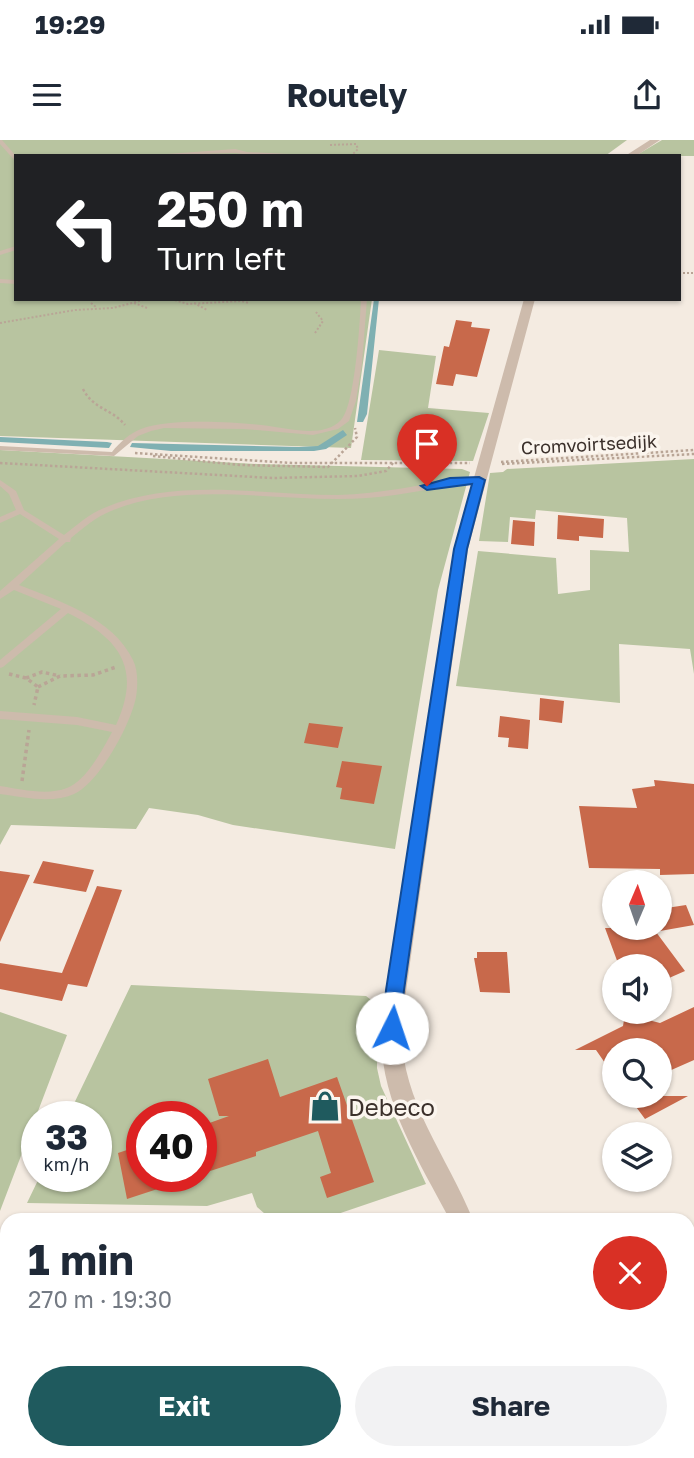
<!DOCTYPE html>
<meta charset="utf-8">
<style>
body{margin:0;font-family:"Golos Text",sans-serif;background:#f2f2f3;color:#1f2937;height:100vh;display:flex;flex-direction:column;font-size:26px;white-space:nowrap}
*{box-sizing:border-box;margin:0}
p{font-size:23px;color:#747a83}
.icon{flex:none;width:38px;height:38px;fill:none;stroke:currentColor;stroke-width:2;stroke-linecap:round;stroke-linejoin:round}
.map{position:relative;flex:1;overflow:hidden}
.drawer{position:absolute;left:0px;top:1073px;width:695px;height:247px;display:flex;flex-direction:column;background:#fff;border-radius:21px 21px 0 0;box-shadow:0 2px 5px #0004}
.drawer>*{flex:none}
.hud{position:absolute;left:14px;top:14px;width:667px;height:147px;border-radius:0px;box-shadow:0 2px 5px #0004;background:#202124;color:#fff;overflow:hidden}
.needle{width:46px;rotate:2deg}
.controls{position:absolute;left:602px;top:730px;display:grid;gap:14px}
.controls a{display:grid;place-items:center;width:70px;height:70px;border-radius:50%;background:#fff;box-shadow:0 2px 5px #0004;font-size:35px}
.speed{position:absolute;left:21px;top:961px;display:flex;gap:14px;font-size:35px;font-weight:700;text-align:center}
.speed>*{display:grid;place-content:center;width:91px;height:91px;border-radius:50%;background:#fff;box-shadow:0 2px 5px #0004;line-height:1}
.speed small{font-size:18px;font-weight:400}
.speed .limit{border:10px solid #d22;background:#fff;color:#111}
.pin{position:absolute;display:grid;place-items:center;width:60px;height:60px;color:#fff;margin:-72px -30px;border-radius:50% 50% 50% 0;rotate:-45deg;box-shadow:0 0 7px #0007}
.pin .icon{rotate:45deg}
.me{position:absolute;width:77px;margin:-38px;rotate:4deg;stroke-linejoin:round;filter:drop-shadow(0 0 5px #0008)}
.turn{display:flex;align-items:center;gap:24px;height:147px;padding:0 28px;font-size:32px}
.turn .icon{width:91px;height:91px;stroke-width:2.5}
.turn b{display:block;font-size:49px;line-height:60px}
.round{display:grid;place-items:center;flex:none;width:74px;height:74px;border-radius:37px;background:#f2f2f3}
.head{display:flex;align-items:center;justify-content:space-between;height:119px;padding:0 28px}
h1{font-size:42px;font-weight:700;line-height:52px}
.button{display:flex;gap:14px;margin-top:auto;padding:14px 28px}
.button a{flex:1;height:80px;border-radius:42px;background:#1f5a5e;color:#fff;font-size:28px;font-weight:700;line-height:80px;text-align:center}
.button a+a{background:#f2f2f3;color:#1f2937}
.status{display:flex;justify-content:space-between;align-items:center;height:49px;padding:0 35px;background:#fff;direction:ltr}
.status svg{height:19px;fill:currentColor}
header{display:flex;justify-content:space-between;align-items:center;height:91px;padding:0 28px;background:#fff;font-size:32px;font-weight:700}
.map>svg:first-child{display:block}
.green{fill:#b8c4a0;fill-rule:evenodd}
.water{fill:#7fb0b2}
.building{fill:#c8694b}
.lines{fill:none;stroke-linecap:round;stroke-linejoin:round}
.path-far2{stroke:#b9a596;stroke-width:2;stroke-dasharray:2 2;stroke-linecap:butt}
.path-far1{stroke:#b9a596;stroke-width:2.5;stroke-dasharray:2.5 2.5;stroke-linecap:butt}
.path{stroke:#b9a596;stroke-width:3.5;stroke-dasharray:3.5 3.5;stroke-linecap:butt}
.service{fill:#cdbbac;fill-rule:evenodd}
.tertiary{fill:#cdbbac;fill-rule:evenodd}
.route{fill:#1a73e8;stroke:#114b97;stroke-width:2}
.labels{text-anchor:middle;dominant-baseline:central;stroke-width:7;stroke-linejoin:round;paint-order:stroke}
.far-street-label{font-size:18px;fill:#3b302b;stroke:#fbf5ee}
.near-poi-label{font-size:24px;fill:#3b302b;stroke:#fbf5ee;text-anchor:start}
</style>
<div class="status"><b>19:29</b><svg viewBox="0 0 49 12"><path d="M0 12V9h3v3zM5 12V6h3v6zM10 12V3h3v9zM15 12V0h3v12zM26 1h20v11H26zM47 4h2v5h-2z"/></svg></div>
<header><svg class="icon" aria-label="menu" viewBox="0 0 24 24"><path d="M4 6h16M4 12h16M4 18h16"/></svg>Routely<svg class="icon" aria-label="share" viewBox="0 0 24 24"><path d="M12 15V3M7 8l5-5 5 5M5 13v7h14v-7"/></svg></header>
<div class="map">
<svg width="694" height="1318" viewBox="0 0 694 1318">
<rect width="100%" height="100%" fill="#f4ebe1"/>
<path class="green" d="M0,0h627l-22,16h-589v143h356l-21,149 -351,-12z
M662,0h32v16h-59z
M379,210l57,6 -8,52 61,5 -16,48 -112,-1z
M0,310l257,14 205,5 8,3 -32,118 -43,259 -162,-24 -35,-10 -49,-7 -13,21 -125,-4 -11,20z
M694,319v215l-4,-25 -71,-5 1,59 -164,-17 22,-135 78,7 2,36 32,-4v-40l39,2 -2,-34 -91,-8 -1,9 -25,-2 -2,25 -29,-1 11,-68 13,-1 4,-3z
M131,845l235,11 12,9 -1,63 4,18 45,98 -106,36h-48l-15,-13 -5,-14 -45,13 -180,-3 13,-27h56v-60h-28zM142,976h59v60h-59z
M0,872l67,23 -67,176z"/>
<path class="water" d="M374,159h5l-12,115 -4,8h-6z
M343,290l4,5 -21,14 -12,2h-143l-41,-4 2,-4 167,4 19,-1z
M0,297l107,5 5,1 -3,5 -109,-6z"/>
<path class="building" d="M456,180l16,2 -1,5 19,2 -13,48 -21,-3 -3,12 -17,-2 8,-38 5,1z
M558,375l46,4 -1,19 -24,-2v5l-22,-2z
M513,380l22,2 -1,24 -23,-2z
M540,558l24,3 -2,22 -23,-3z
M500,576l30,4 -2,29 -20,-2 1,-9 -11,-1z
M309,583l34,4 -5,21 -34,-5z
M342,621l40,5 -8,38 -34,-5 2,-11 -6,-1z
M654,640l40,4v90l-34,1v-6l-71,-1 -10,-62 58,2 -5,-19 23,-3z
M43,721l51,9 -8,22 -53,-9z
M0,731l30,4 -30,67z
M97,746l25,4 -35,97 -19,-3 -6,17 -62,-12v-26l62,10z
M686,765l8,20 -34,6v-22z
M605,788h48l32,43 -25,11v-16h-41z
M477,812h30l3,41 -30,-1 -6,-34h3z
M694,867v53l-34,15v-25h-46v26l-18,-26h-21l48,-24 2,-12 35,9z
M268,919l12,38 57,-20 37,105 -47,16 -7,-21 11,-4 -13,-42 -62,21v4l-55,18v-48l28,-10h-10l-11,-37z
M628,956h60l-43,23z
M142,1005v31h45l1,3 -61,20 -9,-46z"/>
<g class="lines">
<path class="path-far2" d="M330,5l26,-1 2,5 -7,7
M679,133h15
M171,159l17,5 53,-3 8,2
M91,163l6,5
M134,163l13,5
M194,163l13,7
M0,183l75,-13 38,-2 34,-9
M315,193l8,-12 -7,-9"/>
<path class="path-far1" d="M83,249c11,21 28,19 42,36
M135,313l157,10h178
M153,316l87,9 88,2 29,-30 -2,-9
M501,322l193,-12
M0,323l273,15 85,-2 28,-5 7,-8
M502,324l192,-10"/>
<path class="path" d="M9,534l17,4 12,9 -4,18
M26,538l16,-6 18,4
M38,547l22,-11 33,-1 23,-8
M22,641l7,-51"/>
<path class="service" d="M0,0h2l14,16v6l-16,-18z
M235,9l12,3 82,4h-89l2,-2 -7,-1 -95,3z
M398,14l19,2h-22z
M16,106v4l-16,5v-4z
M0,139l16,1v4l-16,-1z
M361,159h6l-5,64 -6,38 -7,20 -11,8 -25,6 -69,-6 -80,-1 -13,3 -13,5 -24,20 -114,-6v-4l112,6c8,-10 17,-18 29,-23 29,-11 97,-7 128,-3 22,3 55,12 72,-6 14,-14 19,-99 20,-121z
M465,338h14l4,2 -4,2c-38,3 -74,14 -112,16 -81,6 -180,-19 -256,13 -15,6 -28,17 -40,27l-1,4h-4l-47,43c40,16 94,33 114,75 5,10 5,25 3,37 -5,27 -37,86 -62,97 -22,10 -51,3 -74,0v-8c20,3 47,10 67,2 19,-7 36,-39 45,-56l-35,-7 -77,-6v-8l77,6 39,8c26,-57 4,-86 -48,-112l-65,54 -3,1v-8l61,-51 -47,-19 -14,9v-8l59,-52 -39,-25 -20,9v-6l16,-7 -7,-16 -9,-8v-6l16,11 8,19 40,25c13,-10 25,-21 40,-27 73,-31 157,-13 234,-13 43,-1 84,-11 127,-17z"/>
<path class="tertiary" d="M650,0h10l-24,16h-11z
M524,159h11l-67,250 -66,471c-5,77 44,132 71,200h-23c-32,-61 -74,-125 -68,-196l72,-475z
M567,1312h27l2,6h-27z"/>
</g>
<path class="route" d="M479,337l6,3 -18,69 -63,441 -5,44 -7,3 -6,-3 -3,-6 3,-38 68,-441 18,-65 -45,6 -6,-4 29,-8z"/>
<defs>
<g id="shop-bare" transform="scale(2.415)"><path d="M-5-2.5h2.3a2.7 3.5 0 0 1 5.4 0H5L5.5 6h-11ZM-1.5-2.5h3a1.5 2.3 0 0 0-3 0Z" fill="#1f5a5e" stroke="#fbf5ee" stroke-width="2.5" paint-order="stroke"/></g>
</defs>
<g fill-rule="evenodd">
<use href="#shop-bare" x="325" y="966"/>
</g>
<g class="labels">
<g class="far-street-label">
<text transform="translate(589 304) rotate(-3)">Cromvoirtsedijk</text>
</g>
<g class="near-poi-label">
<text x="348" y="966">Debeco</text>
</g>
</g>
</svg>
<div class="controls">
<a><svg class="needle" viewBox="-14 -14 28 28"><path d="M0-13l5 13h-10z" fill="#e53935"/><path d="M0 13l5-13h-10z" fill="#747a83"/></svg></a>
<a><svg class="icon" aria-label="sound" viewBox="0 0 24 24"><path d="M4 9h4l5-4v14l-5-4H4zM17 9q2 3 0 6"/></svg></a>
<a><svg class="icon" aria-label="search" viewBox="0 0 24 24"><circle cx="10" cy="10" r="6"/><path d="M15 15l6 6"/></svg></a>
<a><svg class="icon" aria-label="layers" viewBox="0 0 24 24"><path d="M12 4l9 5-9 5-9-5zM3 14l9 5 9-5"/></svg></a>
</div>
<div class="speed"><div>33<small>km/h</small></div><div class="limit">40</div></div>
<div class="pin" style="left:427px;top:346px;background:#d93025"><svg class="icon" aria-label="arrive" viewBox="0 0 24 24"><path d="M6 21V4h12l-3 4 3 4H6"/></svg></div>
<svg class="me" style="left:392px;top:888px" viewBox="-20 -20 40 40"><circle r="19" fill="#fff"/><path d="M0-13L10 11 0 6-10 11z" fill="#1a73e8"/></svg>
<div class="hud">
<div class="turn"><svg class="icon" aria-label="left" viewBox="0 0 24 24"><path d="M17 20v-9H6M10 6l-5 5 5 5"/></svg><div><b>250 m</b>Turn left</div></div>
</div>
<section class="drawer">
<div class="head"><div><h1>1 min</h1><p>270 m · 19:30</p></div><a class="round" style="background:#d93025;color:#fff"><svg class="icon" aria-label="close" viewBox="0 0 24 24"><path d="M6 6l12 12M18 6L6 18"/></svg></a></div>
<div class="button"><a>Exit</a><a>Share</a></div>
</section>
</div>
